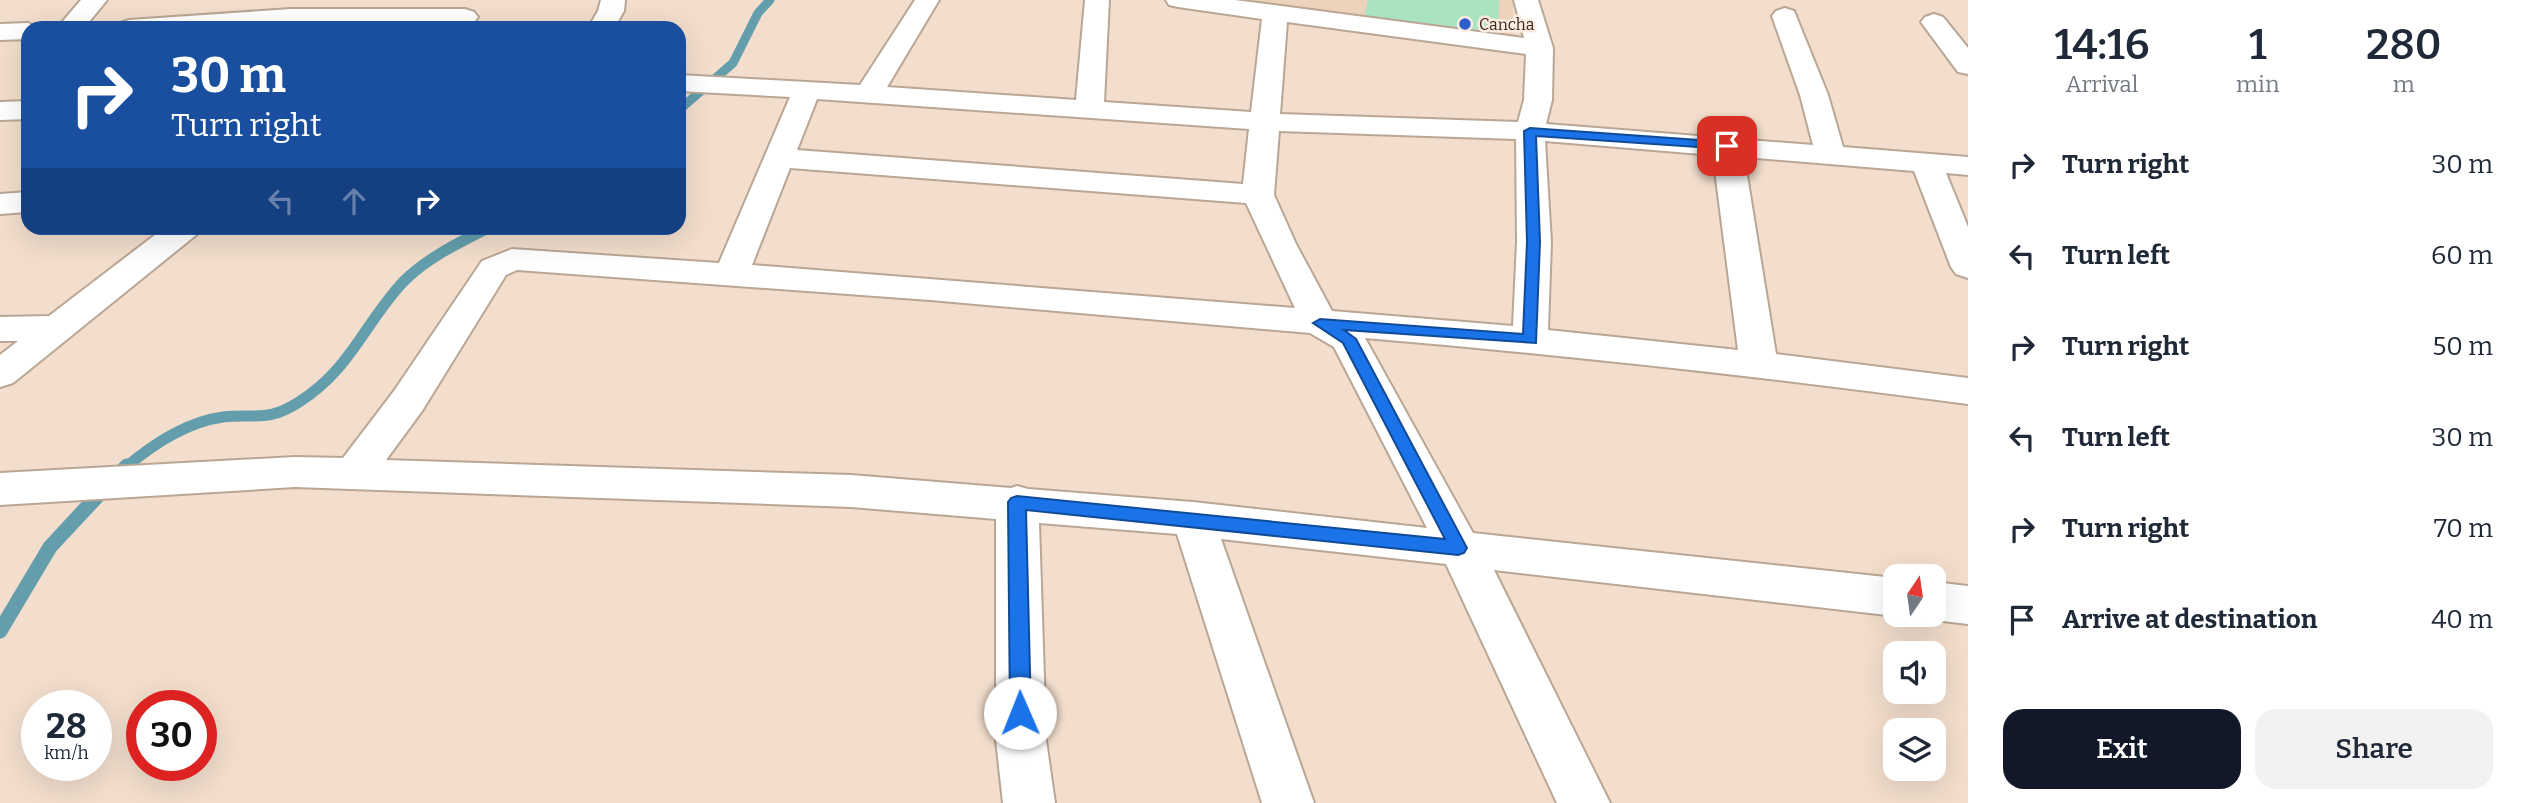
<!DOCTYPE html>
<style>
body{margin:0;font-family:Bitter,serif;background:#f2f2f3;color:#1f2937;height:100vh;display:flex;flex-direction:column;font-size:26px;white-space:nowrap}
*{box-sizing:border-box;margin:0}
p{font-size:23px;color:#747a83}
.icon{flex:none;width:38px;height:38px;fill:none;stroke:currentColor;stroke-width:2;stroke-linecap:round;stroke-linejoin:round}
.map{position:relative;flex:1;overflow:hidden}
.drawer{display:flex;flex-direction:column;background:#fff;width:560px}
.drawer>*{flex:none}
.banner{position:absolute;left:21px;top:21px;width:665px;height:214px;border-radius:21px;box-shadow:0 7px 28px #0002;background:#1a4fa0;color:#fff;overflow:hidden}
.needle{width:46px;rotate:13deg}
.buttons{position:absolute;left:1883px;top:564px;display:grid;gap:14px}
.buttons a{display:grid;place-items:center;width:63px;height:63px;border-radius:14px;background:#fff;box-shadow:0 7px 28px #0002;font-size:35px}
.speed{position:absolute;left:21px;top:690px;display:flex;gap:14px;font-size:35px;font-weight:700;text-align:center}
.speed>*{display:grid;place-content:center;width:91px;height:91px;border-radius:50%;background:#fff;box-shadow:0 7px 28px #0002;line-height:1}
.speed small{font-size:18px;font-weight:400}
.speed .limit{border:10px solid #d22;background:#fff;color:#111}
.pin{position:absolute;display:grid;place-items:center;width:60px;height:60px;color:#fff;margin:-30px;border-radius:14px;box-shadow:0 4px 10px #0006}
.me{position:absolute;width:77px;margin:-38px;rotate:359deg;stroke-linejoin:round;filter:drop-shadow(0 0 5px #0008)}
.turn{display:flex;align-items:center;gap:24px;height:147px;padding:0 35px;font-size:32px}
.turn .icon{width:91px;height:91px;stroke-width:2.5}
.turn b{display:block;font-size:49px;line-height:60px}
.lanes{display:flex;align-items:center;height:66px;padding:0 35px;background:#0003;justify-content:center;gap:35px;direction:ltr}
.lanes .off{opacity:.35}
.eta{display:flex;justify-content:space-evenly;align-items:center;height:119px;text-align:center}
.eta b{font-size:42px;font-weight:600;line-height:49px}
.action{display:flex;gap:14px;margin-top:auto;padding:14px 35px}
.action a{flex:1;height:80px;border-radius:21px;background:#111827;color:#fff;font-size:28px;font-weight:600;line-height:80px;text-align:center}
.action a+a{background:#f2f2f3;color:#1f2937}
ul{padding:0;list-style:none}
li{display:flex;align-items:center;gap:21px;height:91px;padding:0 35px}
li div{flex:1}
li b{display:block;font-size:26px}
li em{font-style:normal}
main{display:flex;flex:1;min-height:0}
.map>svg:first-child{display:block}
.built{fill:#edd3bc}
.green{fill:#a9e3bf}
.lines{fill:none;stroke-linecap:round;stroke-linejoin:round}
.stream-far2{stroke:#649eac;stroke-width:9}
.stream-far1{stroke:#649eac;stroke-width:11}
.stream{stroke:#649eac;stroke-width:15}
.minor-casing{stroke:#b9a695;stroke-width:4}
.minor{fill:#fff;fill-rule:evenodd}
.route{fill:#1a73e8;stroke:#114b97;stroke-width:2}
.poi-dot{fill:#2f5dcc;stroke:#fdecde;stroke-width:2.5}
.labels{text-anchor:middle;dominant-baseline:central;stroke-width:5;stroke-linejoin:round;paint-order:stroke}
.far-poi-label{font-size:16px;fill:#322a24;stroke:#fdecde;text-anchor:start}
</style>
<main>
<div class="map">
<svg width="1968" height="803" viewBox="0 0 1968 803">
<rect width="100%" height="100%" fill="#f3decd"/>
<path class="built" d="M1231,0h282v38z"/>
<path class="green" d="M1368,0h131l-1,32 -134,-16z"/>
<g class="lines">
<path class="stream-far2" d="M679,110l54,-47 25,-50 12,-13"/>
<path class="stream-far1" d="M125,468c28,-24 61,-46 98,-51 34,-4 43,6 76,-15 52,-33 65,-78 104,-120 24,-24 55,-39 85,-54"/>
<path class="stream" d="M117,476l10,-10
M0,631l50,-84 54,-58"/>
<g class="minor-casing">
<path id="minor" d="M81,0h26l-23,28h-27z
M601,0h24l-1,11 -10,17h-26l10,-17z
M915,0h24l-52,87 189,13 9,-100h24l-5,102 147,10 11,-93 -84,-12 -9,-2 -3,-5h69l289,38 -10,-38h24l15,48 -1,52 -6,24 267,21 -13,-50 -28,-79 4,-5 9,-3 9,3 34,84 15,52 125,10v18l-22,-2 22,54v51l-12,-4 -5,-7 -37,-96 -170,-14 32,197 192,24v26c-200,-27 -401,-49 -603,-66l108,195 422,45v36h4l-4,2 -401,-46 116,233h-53l-111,-239 -225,-25 93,264h-52l-85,-269 -138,-11 7,217 9,63h-52l-7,-63v-221l-145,-12 -556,-20 -295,18v-32l295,-16 48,1 51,-67 88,-130 30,-12 207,14 71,-166 -111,-6v-16l181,10zM1287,22l239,32 -2,46 -6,22 -238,-8zM817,99l432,30 -6,55 -446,-34zM1279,131l237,8 1,103 -4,84 -181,-15 -36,-67 -22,-49zM1545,141l168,14 25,195 -190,-20 3,-88zM790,168l456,35 49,105 -543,-43zM517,270l413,30 380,33 24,14 93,181 -234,-26 -165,-13 -11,-3 -6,2 -160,-13 -465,-15 36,-49 84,-136z
M291,9h174l9,3 4,5 -4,5 -9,3 -349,3 4,-5 9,-3z
M1934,14l9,3 25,31v26l-10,-2 -37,-50 4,-5z
M28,23l11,5h-11v11l-28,1v-16z
M28,101v18l-28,1v-18z
M28,192v20l-28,2v-20z
M164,228h36l-4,7 -183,148 -13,4v-32l18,-14h-18v-24l49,-1z
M1934,582l34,4v38l-34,-4 -16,-6h16z"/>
</g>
<use href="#minor" class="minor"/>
</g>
<path class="route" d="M1530,128l197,14 6,4 -6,3 -191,-13 4,106 -4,101 -192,-13 12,9 111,209 -3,5 -6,2 -432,-45 5,203 -3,7 -8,2 -7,-2 -3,-7 -2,-211 3,-4 6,-2 428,43 -102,-196 -30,-20 7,-4 203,15 4,-92 -3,-111z"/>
<circle class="poi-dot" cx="1465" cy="24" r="7"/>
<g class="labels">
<g class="far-poi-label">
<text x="1479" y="24">Cancha</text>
</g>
</g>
</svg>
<div class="buttons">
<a><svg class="needle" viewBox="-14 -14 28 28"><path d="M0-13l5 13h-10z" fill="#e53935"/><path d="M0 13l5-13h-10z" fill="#747a83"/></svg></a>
<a><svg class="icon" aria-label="sound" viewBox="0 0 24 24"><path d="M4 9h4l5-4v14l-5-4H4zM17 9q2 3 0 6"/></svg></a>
<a><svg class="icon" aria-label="layers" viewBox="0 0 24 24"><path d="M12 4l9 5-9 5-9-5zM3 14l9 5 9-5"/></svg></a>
</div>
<div class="speed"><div>28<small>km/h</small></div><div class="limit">30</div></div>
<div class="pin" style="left:1727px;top:146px;background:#d93025"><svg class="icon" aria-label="arrive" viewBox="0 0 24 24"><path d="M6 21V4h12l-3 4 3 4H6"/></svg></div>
<svg class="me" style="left:1020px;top:713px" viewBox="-20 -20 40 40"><circle r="19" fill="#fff"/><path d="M0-13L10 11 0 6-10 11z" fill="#1a73e8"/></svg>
<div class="banner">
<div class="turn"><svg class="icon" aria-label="right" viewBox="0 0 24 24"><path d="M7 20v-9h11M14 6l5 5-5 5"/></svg><div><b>30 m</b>Turn right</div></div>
<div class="lanes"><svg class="icon off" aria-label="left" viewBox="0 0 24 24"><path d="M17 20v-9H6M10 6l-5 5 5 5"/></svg><svg class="icon off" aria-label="ahead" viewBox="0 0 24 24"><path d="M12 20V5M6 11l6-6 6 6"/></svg><svg class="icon" aria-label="right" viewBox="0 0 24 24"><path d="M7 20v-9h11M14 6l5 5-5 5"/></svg></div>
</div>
</div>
<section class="drawer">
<div class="eta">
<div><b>14:16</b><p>Arrival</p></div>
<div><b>1</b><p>min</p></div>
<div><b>280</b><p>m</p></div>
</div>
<ul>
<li><svg class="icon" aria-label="right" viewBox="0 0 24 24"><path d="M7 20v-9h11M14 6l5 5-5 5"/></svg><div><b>Turn right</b></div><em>30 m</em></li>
<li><svg class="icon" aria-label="left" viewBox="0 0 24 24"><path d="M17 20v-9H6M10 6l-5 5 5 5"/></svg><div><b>Turn left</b></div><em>60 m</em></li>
<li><svg class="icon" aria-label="right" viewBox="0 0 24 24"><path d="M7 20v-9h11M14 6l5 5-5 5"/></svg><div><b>Turn right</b></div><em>50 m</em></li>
<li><svg class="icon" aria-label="left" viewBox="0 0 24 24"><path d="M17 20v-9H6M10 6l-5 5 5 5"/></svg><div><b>Turn left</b></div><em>30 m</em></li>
<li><svg class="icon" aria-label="right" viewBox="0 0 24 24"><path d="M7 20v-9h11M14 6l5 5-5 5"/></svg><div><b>Turn right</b></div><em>70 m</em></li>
<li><svg class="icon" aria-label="arrive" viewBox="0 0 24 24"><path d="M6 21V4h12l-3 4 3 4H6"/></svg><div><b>Arrive at destination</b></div><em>40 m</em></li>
</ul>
<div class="action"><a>Exit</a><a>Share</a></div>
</section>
</main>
